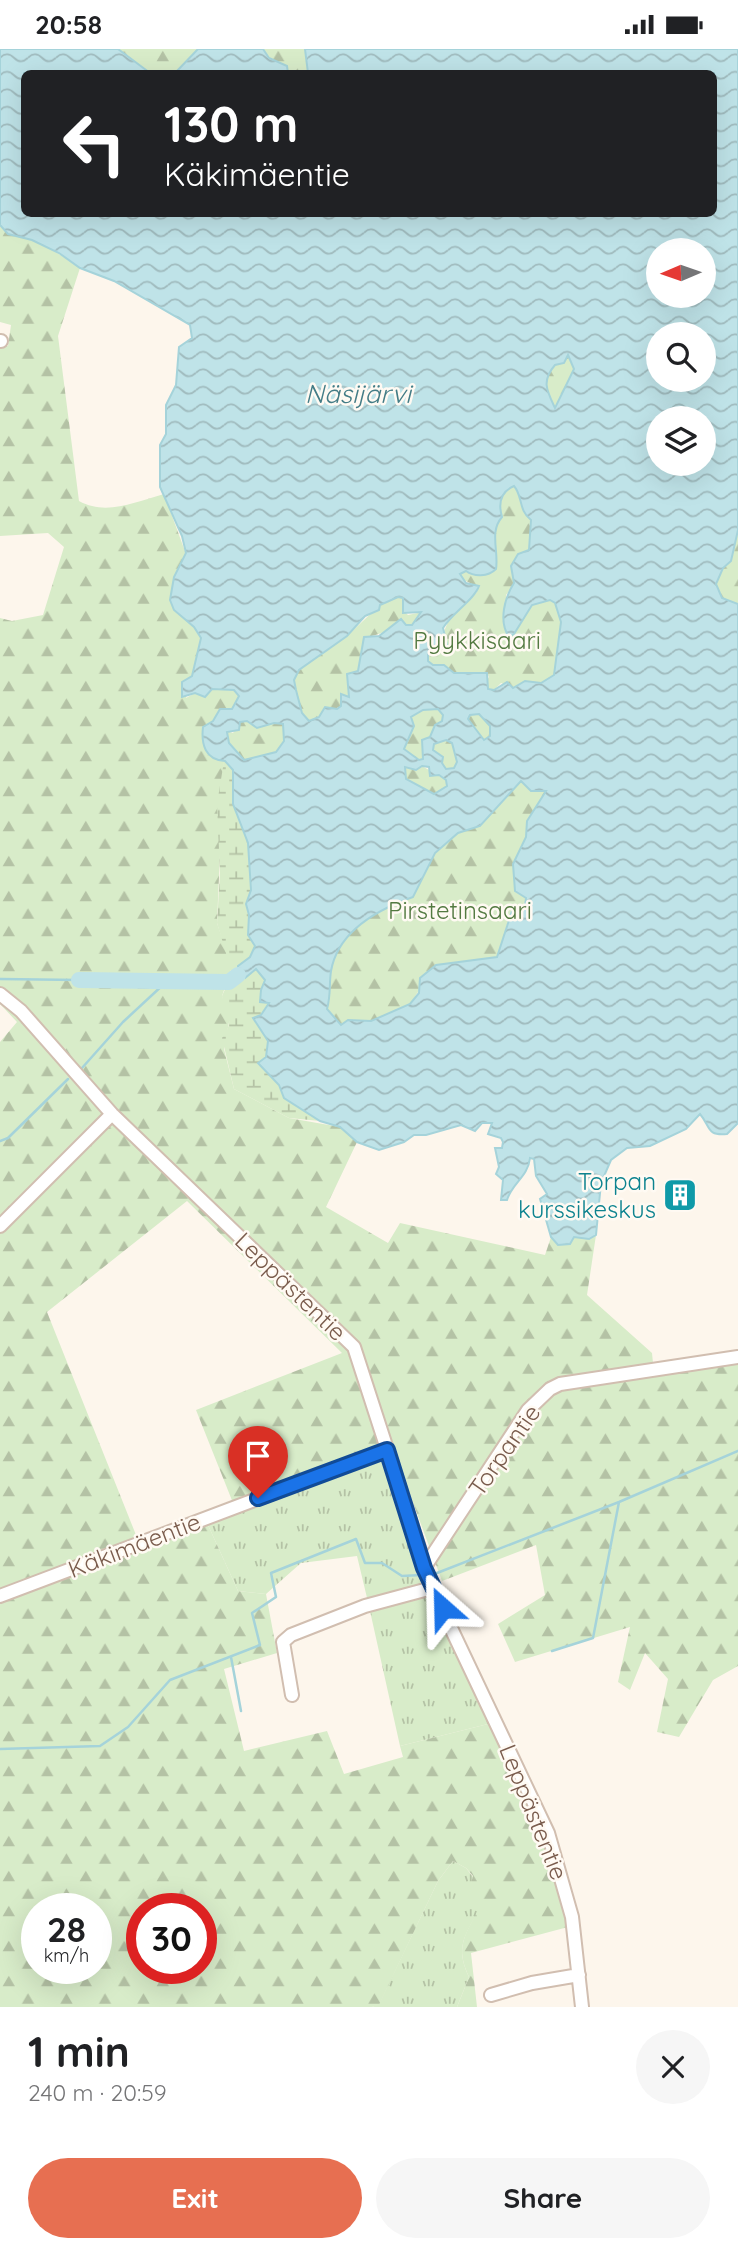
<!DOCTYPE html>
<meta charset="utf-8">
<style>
body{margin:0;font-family:Quicksand,sans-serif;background:#f6f6f6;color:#202124;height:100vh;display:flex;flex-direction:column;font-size:26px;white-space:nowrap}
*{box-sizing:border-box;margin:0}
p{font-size:23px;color:#757577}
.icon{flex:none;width:38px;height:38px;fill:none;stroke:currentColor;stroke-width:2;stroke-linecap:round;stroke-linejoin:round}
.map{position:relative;height:1958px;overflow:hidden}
.side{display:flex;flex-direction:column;background:#fff;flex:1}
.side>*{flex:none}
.top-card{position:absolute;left:21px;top:21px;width:696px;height:147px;border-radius:10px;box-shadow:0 7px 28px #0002;background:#202124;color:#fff;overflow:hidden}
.needle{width:46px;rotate:268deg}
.tools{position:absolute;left:646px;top:189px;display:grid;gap:14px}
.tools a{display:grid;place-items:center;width:70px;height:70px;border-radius:50%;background:#fff;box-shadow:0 7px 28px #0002;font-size:35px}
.speed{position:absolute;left:21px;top:1844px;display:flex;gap:14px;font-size:35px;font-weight:700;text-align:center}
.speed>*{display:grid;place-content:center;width:91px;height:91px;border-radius:50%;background:#fff;box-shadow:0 7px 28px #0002;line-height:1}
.speed small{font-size:18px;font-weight:400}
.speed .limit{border:10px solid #d22;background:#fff;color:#111}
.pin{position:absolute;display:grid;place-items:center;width:60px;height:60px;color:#fff;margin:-72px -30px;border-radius:50% 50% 50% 0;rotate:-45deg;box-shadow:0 0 7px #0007}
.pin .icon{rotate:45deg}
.me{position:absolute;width:77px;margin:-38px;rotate:335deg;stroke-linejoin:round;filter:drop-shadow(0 0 5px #0008)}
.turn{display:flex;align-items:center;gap:24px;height:147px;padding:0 28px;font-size:32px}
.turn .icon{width:91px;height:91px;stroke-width:2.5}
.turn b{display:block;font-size:49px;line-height:60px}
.round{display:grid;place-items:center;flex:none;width:74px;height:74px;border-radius:37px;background:#f6f6f6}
.head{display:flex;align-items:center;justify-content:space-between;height:119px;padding:0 28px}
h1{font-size:42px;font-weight:700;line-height:52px}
.cta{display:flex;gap:14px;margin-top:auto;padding:14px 28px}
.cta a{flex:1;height:80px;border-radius:42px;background:#e76f51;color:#fff;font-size:28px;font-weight:700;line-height:80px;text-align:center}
.cta a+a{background:#f6f6f6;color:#202124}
.status{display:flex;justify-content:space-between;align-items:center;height:49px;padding:0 35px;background:#fff;direction:ltr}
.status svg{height:19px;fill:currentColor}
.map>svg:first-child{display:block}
.grass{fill:url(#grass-tufts)}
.forest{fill:url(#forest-firs);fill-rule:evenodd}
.wetland{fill:url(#wetland-marsh)}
.water{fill:url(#water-waves);stroke:#a5d3da;stroke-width:2;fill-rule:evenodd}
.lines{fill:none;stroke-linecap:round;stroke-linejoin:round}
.stream{stroke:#a5d3da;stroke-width:2.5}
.river{stroke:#bfe3e8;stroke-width:16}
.minor-casing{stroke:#d1beb0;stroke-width:16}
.minor{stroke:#fff;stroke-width:12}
.route-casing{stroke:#114b97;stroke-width:18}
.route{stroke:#1a73e8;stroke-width:12}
.labels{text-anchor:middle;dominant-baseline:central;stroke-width:5;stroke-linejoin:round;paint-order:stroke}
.park-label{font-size:24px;fill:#537a41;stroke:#fffaf3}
.culture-label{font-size:24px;fill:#0d838f;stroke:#fffaf3;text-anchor:end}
.street-label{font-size:24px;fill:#7a5c4d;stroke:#fffaf3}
.water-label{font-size:26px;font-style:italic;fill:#437c86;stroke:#fffaf3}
</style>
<div class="status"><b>20:58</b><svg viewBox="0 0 49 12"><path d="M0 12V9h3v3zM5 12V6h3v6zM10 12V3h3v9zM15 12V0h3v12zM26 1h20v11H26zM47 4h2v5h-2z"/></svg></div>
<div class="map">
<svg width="738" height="1958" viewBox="0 0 738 1958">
<defs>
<pattern id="grass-tufts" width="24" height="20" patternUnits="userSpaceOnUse" patternTransform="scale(1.75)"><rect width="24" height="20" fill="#d8ecc9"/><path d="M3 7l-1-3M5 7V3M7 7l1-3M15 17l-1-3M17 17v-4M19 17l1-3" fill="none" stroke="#b4c2a5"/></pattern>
<pattern id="forest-firs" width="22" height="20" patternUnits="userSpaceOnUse" patternTransform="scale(1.75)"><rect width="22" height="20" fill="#d8ecc9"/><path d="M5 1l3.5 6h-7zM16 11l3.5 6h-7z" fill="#b4c2a5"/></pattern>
<pattern id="wetland-marsh" width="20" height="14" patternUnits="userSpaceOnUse" patternTransform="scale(1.75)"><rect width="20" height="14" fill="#d8ecc9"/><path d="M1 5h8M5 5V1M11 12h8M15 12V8" fill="none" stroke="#b4c2a5"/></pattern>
<pattern id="water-waves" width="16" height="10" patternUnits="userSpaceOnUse" patternTransform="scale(1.75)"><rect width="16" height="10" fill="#bfe3e8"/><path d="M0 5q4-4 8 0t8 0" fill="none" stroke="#a0bbbe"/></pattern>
</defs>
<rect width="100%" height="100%" fill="#fdf6ec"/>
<path class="grass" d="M373,1409l11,3 40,119 -3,7 -53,15 -11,-46 -56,7 -35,31 -28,-3 -30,-66z
M428,1545l64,129 -92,23 -30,-135z
M453,1812l13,7 7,9 -3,13 11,16c-15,29 -27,39 -12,71l-12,30h-85l7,-3 59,-123z"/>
<path class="forest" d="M118,0h80l-23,24h-25z
M263,0h42l3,24h-20l-1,-7 -18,-8z
M0,176c11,11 22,11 36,17 16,7 30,16 44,26l-22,68 21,165c27,15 56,1 85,-7l22,60 -12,23v33l20,17 7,11 -15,60c14,-9 32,-9 48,-8l5,6 -7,13h-12l-7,12 -10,6 21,34 -7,162 15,44 -10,29 8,21 -6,32 10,40 55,29 51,9 17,15 -31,65 62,36 12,-20 145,32 6,-18 7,8 16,-8 15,2 7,-4 -9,60 65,58 1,10 85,-10v313l-25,14 -34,57 -22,-5 11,-53 -23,-26 -15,37 -12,-8 12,-55 -115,35 -17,-38 47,-29 -9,-50 -94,36 -46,-124 -12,4 -11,-3 -136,55 -41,-103 146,-57 -155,-152 -140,111 95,238 66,-25 30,66 28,3 11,59 -53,16 20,82 83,-20 17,43 59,-17 -3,-11 92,-23 58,137 18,67 -97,26 6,54h-20l12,-30c-15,-32 -3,-42 11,-71l-11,-16 4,-14 -7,-8 -13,-7 -15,20 -59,124 -7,2h-372v-965l17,-20 -17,-18v-386l12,3 31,-6 21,-68 -16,-14 -48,3v-191l8,1 3,-21 -11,-3zM37,1860h59v60h-59zM142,1860h59v60h-59z
M567,306l7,14 -18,40c-16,-27 -12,-35 11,-54z
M514,437l17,34 -2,30 -11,4 -7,12 4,17 -9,12 1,12 -4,11 11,16 18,-29 18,-5 5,3 6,19 -7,53 -13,8 -19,-1 -9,6 -12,-5 -7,7 -6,-1 -3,-6 4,-6 -2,-4h-33l-10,-8h-11l-5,-4v-8l10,-7 12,-29 27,-25 -5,-8 -12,-6v-4l37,-17c-3,-21 -6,-62 17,-71z
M738,481v74l-16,-6 -6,-14 7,-16 8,-7z
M398,548h4l1,13 5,5 14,-3 -9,13c-20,-1 -30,11 -49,12l-3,26 -12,34 -7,-2 -1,11 -32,15 -7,-8 -6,-23 -2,-10 5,-10 48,-34 33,-31z
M438,660l5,6 -1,6 -7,4 -5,12 -8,3 1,20h-4l-15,-11 10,-23 -3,-9 12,-7z
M479,665l11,11v11l-6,4 -17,-21 3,-4z
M247,672l10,7 17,-5 9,1 2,17 -9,11 -32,8 -15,-17 -2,-12 6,2 7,-11z
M446,691l6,3 5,19 -3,6 -9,1 -12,-19 1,-6z
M422,717l24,14 1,6 -13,8 -28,-14 -1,-13 11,3z
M521,732l25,10 -19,30 -1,16 -13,26 2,28 12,7 -2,8 -14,6 -14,45 -61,8 -26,39 -39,17 -23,-1 -7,5 -14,-16c4,-13 2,-25 4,-38 6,-40 48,-62 81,-74l23,-44 23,-20 22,-7z"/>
<path class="wetland" d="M401,570l5,6h7l19,23 -4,13 5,4h11l10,8 -10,30 -30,-6 -4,3 1,7 12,3 -12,7 3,9 -10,24 18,10v-20l12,4v9l9,4 3,23 -7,-5 -9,1 -1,-9 -7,-1 -6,4 -11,-3 1,13 14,6 -165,160 -5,10 16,25 -5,21h8l-8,13 7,26 -1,16 -9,6 21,22 5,13 36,23 -31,-3 -55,-29 -12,-51c15,-21 2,-21 0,-42l10,-23 -15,-50 3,-50 -3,-69 7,-43 -17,-6 24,-9 13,14 32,-8 9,-11 -2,-17 19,-11 8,8 9,-4 6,-10 12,2 4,-3v-12l8,3 -2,-23 11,-3 6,-34 15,-1z"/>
<path class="water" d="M0,0h118l32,24h-126v140h690v-140h-406l-3,-24h433v481l-7,31 -8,7 -7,16 6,14 16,6v519l-11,11c-21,2 -16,-7 -27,-20l-14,15 -36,17 -23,2 -16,12 -10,23 -5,52 -7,4 -15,-2 -4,7 -12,1 -7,-8 -11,-38 7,-5 -11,-18 -2,-17 -4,-1c-2,19 -18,25 -23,42h-6l2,-20 -7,-6 3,-7 -4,-19h7l1,-6 -2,-4 -13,-4 4,-11h-10l-7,8 -14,-6 -35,10h-12l-10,7 -25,8 -22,-8 -17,-15 -20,-6 -36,-23 -5,-13 -21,-22 8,-6 2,-16 -15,-23 8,-3 8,-12 -9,-1 1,-12 4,-10 -9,-11 -11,9 -7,-3v-9l12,-9 5,-11 -7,-11 1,-20 -3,-11 5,-14 -3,-47 -15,-39v-34l-8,-9c-20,-1 -24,-17 -22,-34l10,-6 7,-12h12l7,-13 -5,-6 -22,-1 -7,8 -10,-4 -13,4v-15l10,-6 9,-38 -7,-11 -20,-17 -4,-10 4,-23 12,-24 -4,-17 -22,-49v-42l6,-11v-29l10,-20 3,-38 13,-9 -2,-13 -76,-44 -34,-13 -21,-15 -27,-13 -24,-6 -8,-9zM658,201h46v46h-46zM658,285h46v46h-46zM568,306l6,14 -19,39c-8,-17 -14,-27 0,-43l9,-2zM658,369h46v46h-46zM514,437c9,10 4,24 17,34l-2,30 -11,4 -7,12 3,17c-9,14 -16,38 -5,54l5,-3 18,-29 18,-5 5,3 6,19 -7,53 -13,8 -16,-2 -12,7 -6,-6 -13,8 -6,-1 -1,-16h-33l-10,-8h-11l-5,-4v-8l10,-7 10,3 -5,-21c10,-16 31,-28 36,-42l-13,-3 -6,-9 6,-3c8,6 22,6 30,-2 3,-18 -7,-37 6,-52 -4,-14 -2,-25 12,-31zM398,548l5,1v15l18,-1 -9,13h-6l-5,-6 -22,17 -15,1 -6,34 -11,3 2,23 -8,-3v12l-4,3 -12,-2 -6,10 -10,4 -7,-8 -6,-23 -2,-10 5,-10 48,-34 18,-20 14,-6 1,-5zM438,660l5,6 -1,6 -7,4 -5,12 -8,3 1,19 -4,1 -15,-11 10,-23 -3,-9 12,-7zM479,665l11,12v10l-6,4 -16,-21 2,-4zM247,672l10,7 17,-5 9,1 1,17 -8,11 -32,8 -15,-17 -2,-11 12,-2 1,-8zM446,691l6,3 5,19 -3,6 -8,1 -4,-6 1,-6 -10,-7 1,-6zM422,717l7,1 1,9 9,-1 7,5 1,6 -13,8 -28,-15 -1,-12 11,3zM521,732l10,10h15l-19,30 -1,16 -13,27 2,27 11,7 -1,8 -13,5 -15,46 -61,8 -16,13 -1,15 -9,11 -39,17 -23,-1 -7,5 -14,-16c4,-14 2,-25 4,-38 7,-40 48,-62 82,-74l22,-44 23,-20 22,-7z
M198,0h65l6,9 18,8 1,7h-113z"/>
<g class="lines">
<path class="stream" d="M0,930l79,1
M82,1019l41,-46 42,-39
M0,1092l8,-3 60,-59
M437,1524l182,-71 119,-51
M552,1602l41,-13 26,-136
M231,1608l10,54
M0,1700l100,-3 28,-19 42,-47 90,-35 -8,-32 24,-16 -5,-24 85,-34 9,24h17l20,13 19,-1"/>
<path class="river" d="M79,931l150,2 9,-7"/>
<g class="minor-casing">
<path id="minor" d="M0,292h1
M0,945l21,17 91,103 242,233 78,241 116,245 24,84 10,90
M0,1177l112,-112
M424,1519l104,-158 22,-21 10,-5 178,-27
M0,1547l387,-146
M292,1646l-9,-53 8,-7 74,-29 67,-18
M491,1946l41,-12 47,-8"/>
</g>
<use href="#minor" class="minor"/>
</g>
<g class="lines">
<g class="route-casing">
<path id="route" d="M258,1449l129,-48 37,118 19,40"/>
</g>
<use href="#route" class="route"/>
</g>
<defs>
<g id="building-square" transform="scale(1.75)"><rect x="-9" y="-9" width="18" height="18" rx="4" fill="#0f9aa8" stroke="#fffaf3"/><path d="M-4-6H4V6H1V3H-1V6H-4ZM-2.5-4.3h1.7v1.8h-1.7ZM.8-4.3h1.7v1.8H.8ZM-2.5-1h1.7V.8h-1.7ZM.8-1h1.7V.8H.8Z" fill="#fff"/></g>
</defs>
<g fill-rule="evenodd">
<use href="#building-square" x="680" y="1146"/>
</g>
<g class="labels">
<g class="park-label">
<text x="477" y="591">Pyykkisaari</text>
<text x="460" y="861">Pirstetinsaari</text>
</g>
<g class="culture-label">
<text x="656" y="1132">Torpan<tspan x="656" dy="28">kurssikeskus</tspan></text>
</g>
<g class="street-label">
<text transform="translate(291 1237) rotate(44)">Leppästentie</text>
<text transform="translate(504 1401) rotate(-55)">Torpantie</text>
<text transform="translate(134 1496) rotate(-21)">Käkimäentie</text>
<text transform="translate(534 1763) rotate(68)">Leppästentie</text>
</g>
<g class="water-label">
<text x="358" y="344">Näsijärvi</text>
</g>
</g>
</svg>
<div class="tools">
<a><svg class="needle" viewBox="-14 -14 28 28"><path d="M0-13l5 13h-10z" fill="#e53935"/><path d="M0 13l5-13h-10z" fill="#757577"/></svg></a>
<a><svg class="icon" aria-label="search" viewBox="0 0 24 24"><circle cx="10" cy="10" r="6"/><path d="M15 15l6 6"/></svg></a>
<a><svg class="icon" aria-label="layers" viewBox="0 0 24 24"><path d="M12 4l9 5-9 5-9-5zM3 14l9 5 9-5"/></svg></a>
</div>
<div class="speed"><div>28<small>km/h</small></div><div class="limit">30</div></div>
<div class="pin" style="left:258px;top:1449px;background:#d93025"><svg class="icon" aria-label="arrive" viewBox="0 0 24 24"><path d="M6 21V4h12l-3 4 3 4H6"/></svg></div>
<svg class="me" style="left:443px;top:1559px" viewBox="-20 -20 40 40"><path d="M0-17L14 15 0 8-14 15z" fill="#1a73e8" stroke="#fff" stroke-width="4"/></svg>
<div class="top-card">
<div class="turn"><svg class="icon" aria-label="left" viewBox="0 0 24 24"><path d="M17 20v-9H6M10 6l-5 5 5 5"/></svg><div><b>130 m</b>Käkimäentie</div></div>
</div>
</div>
<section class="side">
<div class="head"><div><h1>1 min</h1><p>240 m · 20:59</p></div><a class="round"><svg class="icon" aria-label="close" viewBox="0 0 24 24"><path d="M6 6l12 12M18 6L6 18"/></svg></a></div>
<div class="cta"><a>Exit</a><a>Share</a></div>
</section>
